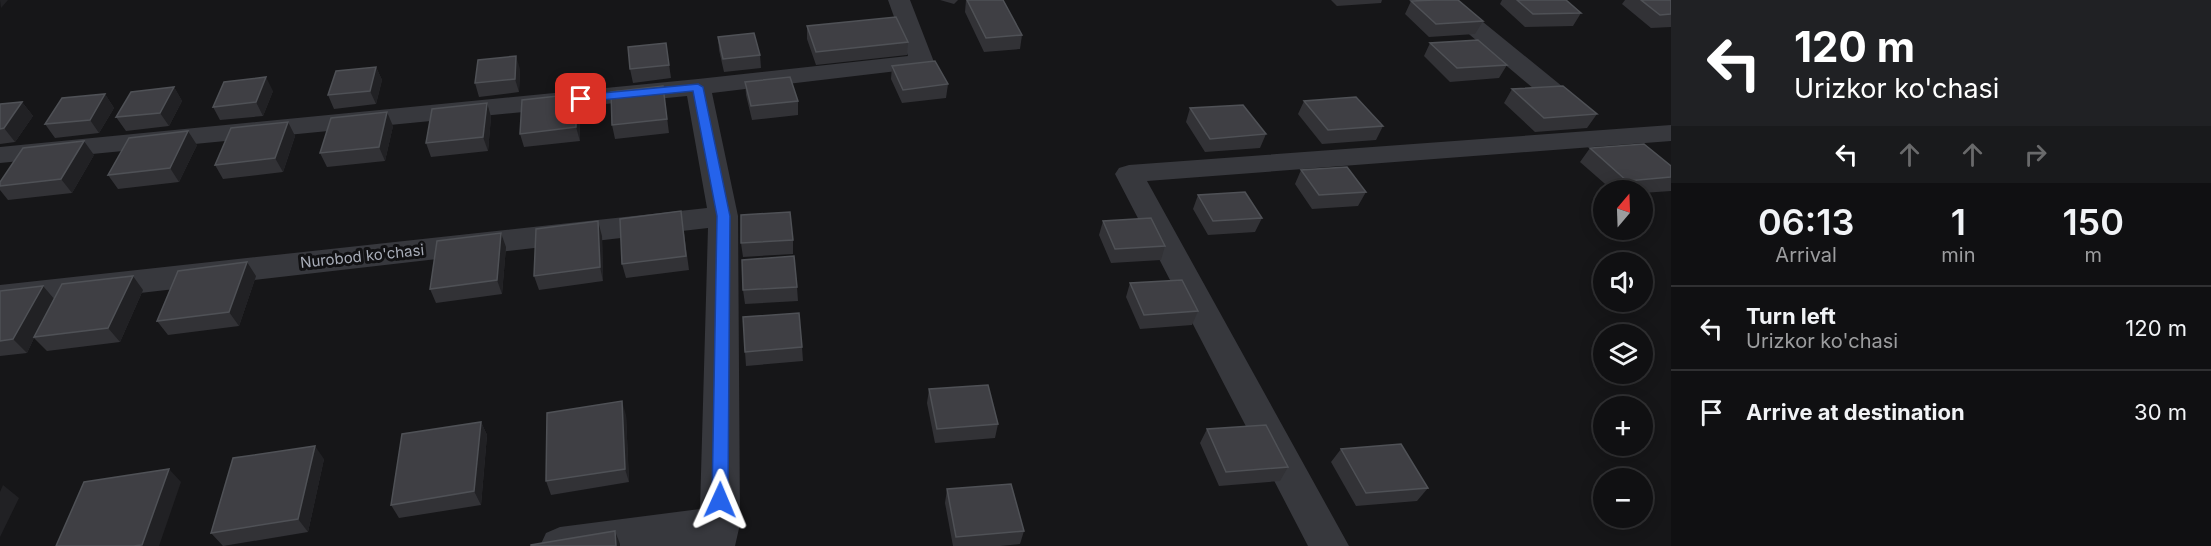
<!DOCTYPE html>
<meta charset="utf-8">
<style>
body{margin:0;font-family:Inter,sans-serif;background:#19191b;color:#f1f3f6;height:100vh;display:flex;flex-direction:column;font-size:22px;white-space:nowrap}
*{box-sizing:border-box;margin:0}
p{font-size:20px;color:#9c9d9f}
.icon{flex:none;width:33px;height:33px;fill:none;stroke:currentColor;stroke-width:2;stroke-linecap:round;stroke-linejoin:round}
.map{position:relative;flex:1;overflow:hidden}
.sheet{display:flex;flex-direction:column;background:#101012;width:540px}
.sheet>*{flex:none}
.guide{background:#202124;color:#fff;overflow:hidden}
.needle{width:39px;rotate:19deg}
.fabs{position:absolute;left:1593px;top:180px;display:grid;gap:12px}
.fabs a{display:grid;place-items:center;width:60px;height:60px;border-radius:50%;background:#101012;box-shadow:0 3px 15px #0003,0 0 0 2px #303032;font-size:30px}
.pin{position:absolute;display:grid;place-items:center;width:51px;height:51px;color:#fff;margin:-26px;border-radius:12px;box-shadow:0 3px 9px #0006}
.me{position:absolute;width:66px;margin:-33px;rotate:1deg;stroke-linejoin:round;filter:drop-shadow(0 0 4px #0008)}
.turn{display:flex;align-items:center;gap:21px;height:126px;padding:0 24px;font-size:27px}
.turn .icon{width:78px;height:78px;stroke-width:2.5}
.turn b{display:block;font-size:42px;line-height:51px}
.lanes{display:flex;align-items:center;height:57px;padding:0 24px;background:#0003;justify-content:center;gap:30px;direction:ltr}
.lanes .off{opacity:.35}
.eta{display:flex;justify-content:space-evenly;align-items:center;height:102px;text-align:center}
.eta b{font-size:36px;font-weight:600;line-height:42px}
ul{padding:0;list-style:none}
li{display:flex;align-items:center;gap:18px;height:84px;padding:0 24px;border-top:2px solid #303032}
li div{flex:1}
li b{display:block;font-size:22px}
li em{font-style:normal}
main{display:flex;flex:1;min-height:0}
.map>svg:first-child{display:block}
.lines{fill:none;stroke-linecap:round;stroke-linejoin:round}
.minor{fill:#37383d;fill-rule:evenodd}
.wall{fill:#323236}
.shaded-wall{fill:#212124}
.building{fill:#3f3f44;stroke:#4f5156;stroke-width:1.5}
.route{fill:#2563eb;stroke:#184099;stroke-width:1.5}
.labels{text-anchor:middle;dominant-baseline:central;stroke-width:6;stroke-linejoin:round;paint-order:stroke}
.street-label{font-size:15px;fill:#a8adb8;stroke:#111113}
</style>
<main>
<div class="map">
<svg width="1671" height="546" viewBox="0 0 1671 546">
<rect width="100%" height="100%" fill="#161618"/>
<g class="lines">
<path class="minor" d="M888,0h22l24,62 -3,5 -219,26 26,123 2,308 -5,22h-195l6,-13 14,-6 140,-18 8,-281 -708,81v-24l707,-77 -20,-112 -687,67v-16l698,-68 210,-23z
M1437,0h19l134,109 4,6 -4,6 -9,2 -9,-2 -134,-113 -3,-5z
M1671,125v16l-524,40 202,365h-41l-193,-372 4,-6 10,-3z"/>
</g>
<path class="wall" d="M940,0h18l-4,4z
M966,0h37l19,35 -2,14 -36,3 -19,-40z
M1331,0h51l-1,3 -44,3z
M1502,0h64l15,13 -8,13 -48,1 -25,-23z
M1625,0h46v27l-20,1 -29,-24z
M1411,1l72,20 -8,13 -46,3 -24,-23z
M807,26l101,16 -1,13 -91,10 -9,-26z
M718,37l42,18 1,13 -37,4 -5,-22z
M666,43l5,35 -38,5 -3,-14z
M1430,43l77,22 -8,13 -49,4 -26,-26z
M892,66l56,18 -2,14 -44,5 -11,-24z
M376,67l6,13 -6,24 -42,5 -6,-14z
M520,69l-1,23 -40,5 -4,-14z
M745,82l53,19v14l-46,5 -6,-25z
M663,86l6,47 -54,6 -3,-14z
M174,87l8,14 -13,25 -43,5 -10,-14z
M1512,89l85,25 -10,14 -52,4 -31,-29z
M273,91l-10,25 -43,4 -7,-13z
M105,94l9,14 -15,25 -44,5 -10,-14z
M576,94l3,14 1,33 -56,6 -4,-13z
M1304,101l79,25 -7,14 -54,4 -24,-30z
M22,102l11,14 -18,26 -15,2v-40z
M487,103l4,14 -3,34 -57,6 -5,-14z
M1190,108l76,26 -6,14 -55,4 -19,-30z
M288,122l7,14 -12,36 -60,7 -8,-14z
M393,126l-8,35 -58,6 -7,-14z
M197,145l-18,37 -61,7 -10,-14z
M1590,148l81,18v25l-29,2v-3h-30l-32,-28z
M94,155l-22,38 -64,7 -8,-10v-8z
M1301,170l65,22 -8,14 -46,3 -17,-25z
M1198,195l64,23 -7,14 -47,3 -15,-26z
M681,211l8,59 -63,8 -4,-14z
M1103,221l62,25 -4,14 -50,3 -12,-28z
M602,236l1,45 -64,9 -5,-14z
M793,240v14l-50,3 -2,-14z
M506,247l-4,47 -66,9 -6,-14z
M256,276l-17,50 -71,9 -11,-14z
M1130,283l68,28 -6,14 -52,4 -14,-32z
M43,286l11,13 89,-9 -23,52 -73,9 -13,-13 -7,15 -27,3v-65z
M797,287l1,14 -53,3 -2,-14z
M802,347l1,14 -57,5 -1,-14z
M929,389l69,35 -3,14 -60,5 -8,-40z
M626,415l3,67 -78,13 -5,-14z
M481,422l6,13 -6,70 -82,13 -8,-13z
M1207,429l81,38 -8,14 -61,5 -19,-43z
M1341,449l87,39 -11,13 -61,5 -25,-44z
M324,459l-16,73 -85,14 -12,-13z
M947,489l77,42 -4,13 -20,2h-47l-8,-43z"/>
<path class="shaded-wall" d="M0,0h8l-7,8z
M516,56l4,13 -1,23 -4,-13z
M376,67l6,13 -6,24 -6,-13z
M266,77l7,14 -10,25 -7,-14z
M174,87l8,14 -13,25 -9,-13z
M105,94l9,14 -15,25 -9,-13z
M576,94l3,14 1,33 -4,-14z
M22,102l11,14 -18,26 -11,-14z
M487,103l4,14 -3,34 -5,-14z
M387,112l6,14 -8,35 -6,-14z
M288,122l7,14 -12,36 -8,-14z
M188,131l9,14 -18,37 -9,-14z
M84,141l10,14 -22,38 -11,-14z
M598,221l4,15 1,45 -3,-14z
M501,233l5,14 -4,47 -5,-14z
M247,262l9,14 -17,50 -10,-14z
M133,276l10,14 -23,52 -12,-14z
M43,286l12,14 -21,37v1l-7,15 -14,-14z
M622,401l4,14 3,67 -4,-13z
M481,422l6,13 -6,70 -7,-14z
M315,446l9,13 -16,73 -10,-13z
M169,469l12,13 -22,64h-16l-1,-1z
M3,485l16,13 -19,39v-45z
M615,531l5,13v2h-4z"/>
<path class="building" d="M967,0h36l19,35 -36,3z
M1435,0h23l25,21 -47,3 -25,-23z
M1517,0h49l15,13 -48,1z
M1641,0h30v14l-11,1z
M896,17l12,25 -92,10 -9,-26z
M754,33l6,22 -37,4 -5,-22z
M1478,40l29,25 -50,3 -27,-25z
M666,43l3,22 -39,4 -2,-22z
M516,56l-1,23 -40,4 3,-23z
M935,61l13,23 -45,6 -11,-24z
M376,67l-6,24 -42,4 8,-24z
M266,77l-10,25 -43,5 11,-25z
M790,77l8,24 -47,5 -6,-24z
M663,86l4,33 -55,6 -1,-33z
M1563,86l34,28 -53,4 -32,-29z
M174,87l-14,26 -44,4 15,-25z
M105,94l-15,26 -45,4 17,-26z
M576,94v33l-56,7 2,-34z
M1356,97l27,29 -55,4 -24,-29z
M22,102l-18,26 -4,1v-25z
M487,103l-4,34 -57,6 6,-34z
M1243,105l23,29 -56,5 -20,-31z
M387,112l-8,35 -59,6 11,-35z
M288,122l-13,36 -60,7 16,-37z
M188,131l-18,37 -62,7 21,-37z
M84,141l-23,38 -61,7v-4l23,-34z
M1644,144l27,22v11l-44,4 -37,-33z
M1347,167l19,25 -47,3 -18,-25z
M1245,192l17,26 -49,3 -15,-26z
M681,211l5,45 -64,8 -2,-45z
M790,212l3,28 -52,3v-28z
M1151,218l14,28 -50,3 -12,-28z
M598,221l2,46 -66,9 2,-47z
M501,233l-4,47 -67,9 7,-48z
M794,256l3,31 -54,3 -1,-30z
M247,262l-18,50 -72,9 21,-50z
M133,276l-25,52 -74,9 28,-53z
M1182,280l16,31 -54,4 -14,-32z
M43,286l-30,53 -13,2v-50z
M799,313l3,34 -57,5 -2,-35z
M988,385l10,39 -61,5 -8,-40z
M622,401l3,68 -79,12 1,-68z
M481,422l-7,69 -83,14 11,-71z
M1266,425l22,42 -62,5 -19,-43z
M1401,444l27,44 -62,5 -25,-44z
M315,446l-17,73 -87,14 22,-75z
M169,469l-27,76 -9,1h-77l28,-64z
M1011,484l13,47 -68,6 -9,-48z
M615,531l1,15h-85v-1z"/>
<path class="route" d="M698,84l5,3 27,129 -2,284 -2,5 -6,2 -6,-2 -2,-5 5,-284 -24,-125 -112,11 -5,-3 5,-4z"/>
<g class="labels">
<g class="street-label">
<text transform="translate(362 256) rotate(-6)">Nurobod ko'chasi</text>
</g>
</g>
</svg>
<div class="fabs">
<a><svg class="needle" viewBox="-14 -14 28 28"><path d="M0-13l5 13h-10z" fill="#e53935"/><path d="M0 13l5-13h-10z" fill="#9c9d9f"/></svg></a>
<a><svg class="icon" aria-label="sound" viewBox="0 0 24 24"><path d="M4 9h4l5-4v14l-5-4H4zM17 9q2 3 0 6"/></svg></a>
<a><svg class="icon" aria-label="layers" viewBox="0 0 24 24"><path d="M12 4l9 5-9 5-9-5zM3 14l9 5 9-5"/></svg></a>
<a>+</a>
<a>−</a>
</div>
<div class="pin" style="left:581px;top:99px;background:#d93025"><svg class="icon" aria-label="arrive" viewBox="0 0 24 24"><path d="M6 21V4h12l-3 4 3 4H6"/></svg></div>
<svg class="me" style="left:720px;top:500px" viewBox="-20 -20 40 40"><path d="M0-17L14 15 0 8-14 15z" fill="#2563eb" stroke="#fff" stroke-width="4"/></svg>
</div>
<section class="sheet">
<div class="guide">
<div class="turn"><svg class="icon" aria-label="left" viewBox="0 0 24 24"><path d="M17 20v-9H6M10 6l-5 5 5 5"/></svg><div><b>120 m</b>Urizkor ko'chasi</div></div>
<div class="lanes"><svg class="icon" aria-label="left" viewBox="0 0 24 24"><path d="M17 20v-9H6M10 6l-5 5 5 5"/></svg><svg class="icon off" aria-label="ahead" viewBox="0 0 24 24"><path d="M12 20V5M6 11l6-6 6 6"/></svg><svg class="icon off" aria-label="ahead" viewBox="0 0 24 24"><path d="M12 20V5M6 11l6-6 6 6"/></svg><svg class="icon off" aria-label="right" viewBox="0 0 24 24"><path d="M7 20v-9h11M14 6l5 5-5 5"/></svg></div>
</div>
<div class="eta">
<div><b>06:13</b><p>Arrival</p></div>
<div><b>1</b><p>min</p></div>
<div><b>150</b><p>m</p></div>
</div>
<ul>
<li><svg class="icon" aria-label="left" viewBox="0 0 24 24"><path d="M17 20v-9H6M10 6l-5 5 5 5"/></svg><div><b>Turn left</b><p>Urizkor ko'chasi</p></div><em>120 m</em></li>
<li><svg class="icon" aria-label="arrive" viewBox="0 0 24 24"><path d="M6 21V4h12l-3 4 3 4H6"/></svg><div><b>Arrive at destination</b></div><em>30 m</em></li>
</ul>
</section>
</main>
